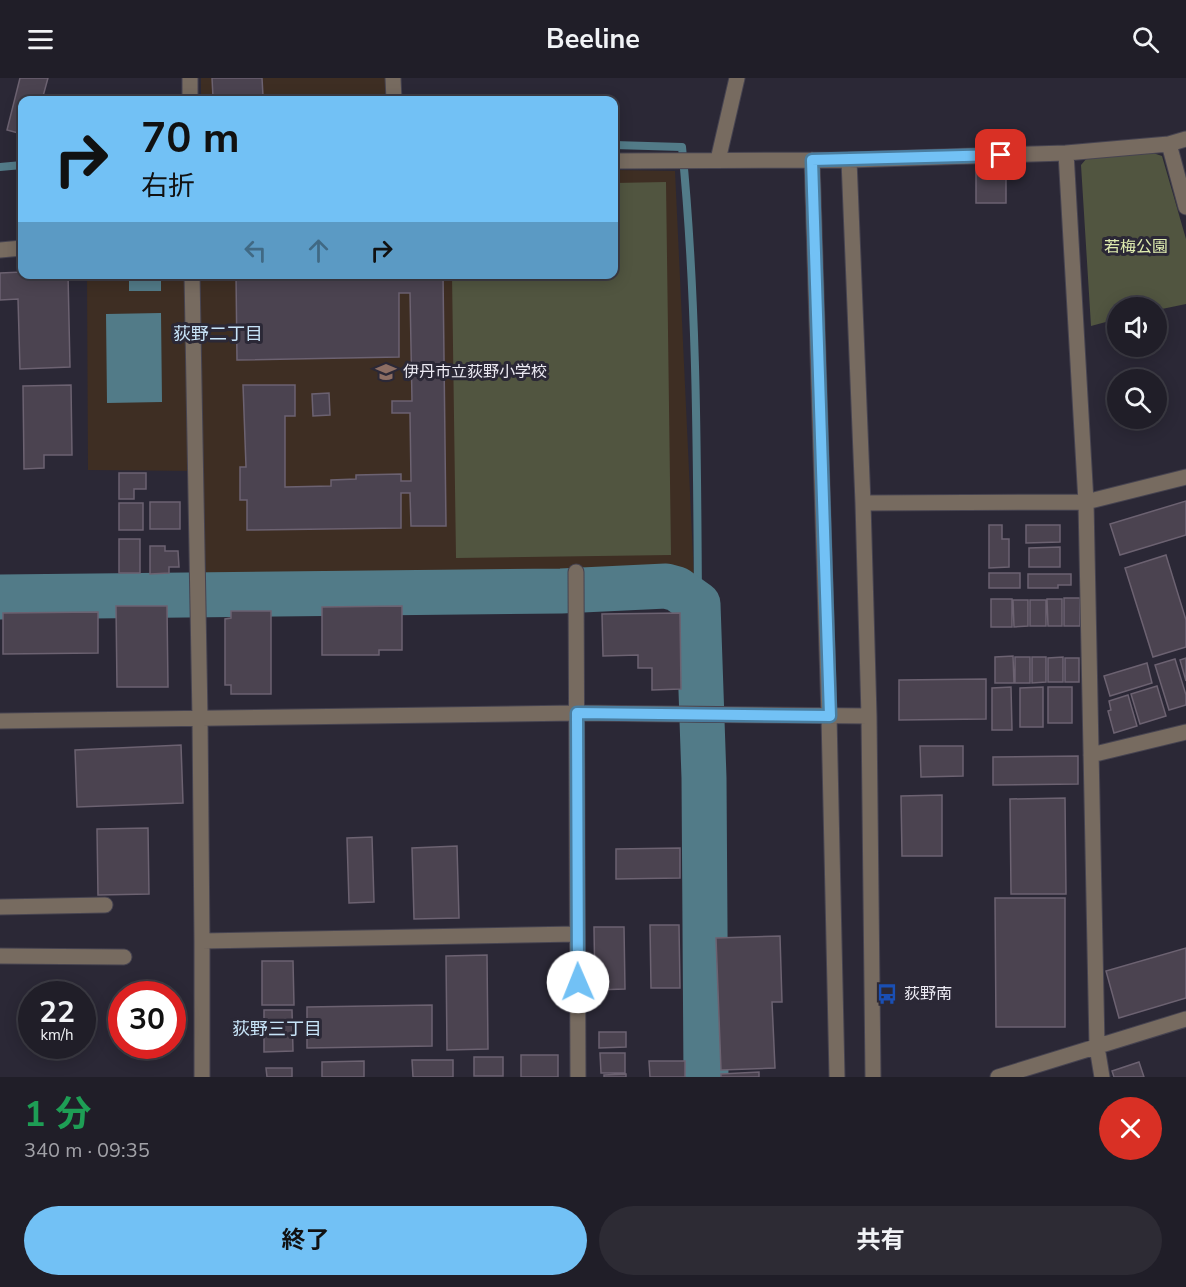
<!DOCTYPE html>
<html lang="ja">
<meta charset="utf-8">
<style>
body{margin:0;font-family:"Nunito Sans","Noto Sans JP",sans-serif;background:#2d2b34;color:#f1f3f6;height:100vh;display:flex;flex-direction:column;font-size:22px;white-space:nowrap}
*{box-sizing:border-box;margin:0}
p{font-size:20px;color:#a2a2a8}
.icon{flex:none;width:33px;height:33px;fill:none;stroke:currentColor;stroke-width:2;stroke-linecap:round;stroke-linejoin:round}
.map{position:relative;height:999px;overflow:hidden}
.drawer{display:flex;flex-direction:column;background:#201e28;flex:1}
.drawer>*{flex:none}
.banner{position:absolute;left:18px;top:18px;width:600px;height:183px;border-radius:12px;box-shadow:0 3px 15px #0003,0 0 0 2px #3d3c45;background:#72c1f5;color:#111;overflow:hidden}
.controls{position:absolute;left:1107px;top:219px;display:grid;gap:12px}
.controls a{display:grid;place-items:center;width:60px;height:60px;border-radius:50%;background:#201e28;box-shadow:0 3px 15px #0003,0 0 0 2px #3d3c45;font-size:30px}
.speed{position:absolute;left:18px;top:903px;display:flex;gap:12px;font-size:30px;font-weight:700;text-align:center}
.speed>*{display:grid;place-content:center;width:78px;height:78px;border-radius:50%;background:#201e28;box-shadow:0 3px 15px #0003,0 0 0 2px #3d3c45;line-height:1}
.speed small{font-size:15px;font-weight:400}
.speed .limit{border:9px solid #d22;background:#fff;color:#111}
.pin{position:absolute;display:grid;place-items:center;width:51px;height:51px;color:#fff;margin:-26px;border-radius:12px;box-shadow:0 3px 9px #0006}
.me{position:absolute;width:66px;margin:-33px;rotate:359deg;stroke-linejoin:round;filter:drop-shadow(0 0 4px #0008)}
.turn{display:flex;align-items:center;gap:21px;height:126px;padding:0 24px;font-size:27px}
.turn .icon{width:78px;height:78px;stroke-width:2.5}
.turn b{display:block;font-size:42px;line-height:51px}
.lanes{display:flex;align-items:center;height:57px;padding:0 24px;background:#0003;justify-content:center;gap:30px;direction:ltr}
.lanes .off{opacity:.35}
.round{display:grid;place-items:center;flex:none;width:63px;height:63px;border-radius:32px;background:#2d2b34}
.head{display:flex;align-items:center;justify-content:space-between;height:102px;padding:0 24px}
h1{font-size:36px;font-weight:700;line-height:45px;color:#1e9e55}
.button{display:flex;gap:12px;margin-top:auto;padding:12px 24px}
.button a{flex:1;height:69px;border-radius:36px;background:#72c1f5;color:#111;font-size:24px;font-weight:700;line-height:69px;text-align:center}
.button a+a{background:#2d2b34;color:#f1f3f6}
header{display:flex;justify-content:space-between;align-items:center;height:78px;padding:0 24px;background:#201e28;font-size:27px;font-weight:700}
.map>svg:first-child{display:block}
.education{fill:#3e2e23}
.green{fill:#515540}
.water{fill:#527b88}
.lines{fill:none;stroke-linecap:round;stroke-linejoin:round}
.stream{stroke:#527b88;stroke-width:8}
.river{stroke:#527b88;stroke-width:45}
.building{fill:#4b4350;stroke:#6c6271;stroke-width:1.5}
.minor-casing{stroke:#464350;stroke-width:17}
.minor{stroke:#776b60;stroke-width:15}
.route-casing{stroke:#4a7d9f;stroke-width:15}
.route{stroke:#72c1f5;stroke-width:10}
.labels{text-anchor:middle;dominant-baseline:central;stroke-width:6;stroke-linejoin:round;paint-order:stroke}
.park-label{font-size:16px;fill:#dfecaf;stroke:#2b2836}
.poi-label{font-size:16px;fill:#eceaf3;stroke:#2b2836;text-anchor:start}
.neighbourhood-label{font-size:18px;fill:#c7e3f7;stroke:#2b2836}
</style>
<header><svg class="icon" aria-label="menu" viewBox="0 0 24 24"><path d="M4 6h16M4 12h16M4 18h16"/></svg>Beeline<svg class="icon" aria-label="search" viewBox="0 0 24 24"><circle cx="10" cy="10" r="6"/><path d="M15 15l6 6"/></svg></header>
<div class="map">
<svg width="1186" height="999" viewBox="0 0 1186 999">
<rect width="100%" height="100%" fill="#2b2836"/>
<path class="education" d="M201,0h187v22h-187z
M614,92l61,1 19,407 -488,5 -4,-112 -114,-1 -1,-195 527,-1z"/>
<path class="green" d="M1150,74l12,4 24,83v65l-29,6 -1,-2h-38l-1,11 -26,7 -10,-161 6,-7z
M666,104l5,373 -215,3 -4,-283 162,-1v-91z"/>
<path class="water" d="M129,197h32v16h-32z
M161,235l1,89 -55,1 -1,-89z"/>
<g class="lines">
<path class="stream" d="M614,67l68,2c15,152 15,305 16,457
M0,89l22,-2"/>
<path class="river" d="M0,519l561,-6 105,-5 11,3 21,15 6,174 2,299"/>
</g>
<path class="building" d="M20,0h28l-6,22h-20v34l-15,-4z
M212,0h50l1,18 -50,1z
M976,90h30v35h-30z
M22,194v2h46l2,93 -50,2 -2,-70 -18,1v-27z
M236,196h207l3,252h-35l-1,-33h-9v35l-154,2v-30h-7v-33h6l-3,-82h52v31h-10v71l46,-1v-6l25,-1v-4l45,-1v7h10l-1,-68h-18v-12h20l-2,-108h-11v64l-162,3z
M71,307l1,70h-28v13l-20,1 -1,-83z
M329,315l1,22 -17,1 -1,-22z
M119,395h27v16h-12v10h-15z
M1186,423v34l-66,20 -10,-31z
M150,424h30v27h-30z
M119,425h24v27h-24z
M989,447h13v14h7v28l-20,1z
M1026,447h34v17l-34,1z
M119,461h21v34h-21z
M150,468h15v5h13l1,16h-10v6l-19,1z
M1060,469v20h-31v-19z
M1166,477l20,65v27l-33,10 -28,-89z
M989,495h31v15h-31z
M1028,496h43v11h-13v3h-30z
M1064,520h16v28h-16z
M991,521h21v28h-21z
M1047,521h15v27h-14z
M1013,522h15v26l-14,1z
M1030,522h16v26h-16z
M116,528h51l1,81h-51z
M402,528v44h-23v5h-57v-48z
M231,533h40v83h-40v-9h-6v-66l6,-1z
M98,534v41l-95,1v-41z
M680,535l1,76 -29,1v-22h-14v-13l-35,1 -1,-42z
M1013,578l1,27h-19v-26z
M1015,579h15v26h-15z
M1032,579h14v25l-14,1z
M1063,579v25h-15v-24z
M1065,580h14v24h-14z
M1186,580v23l-6,-21z
M1175,581l11,36v10l-17,5 -14,-45z
M1147,585l5,20 -42,13 -6,-20z
M986,601v40l-87,1v-40z
M1157,608l9,30 -26,8 -9,-30z
M1011,609l1,43h-20v-42z
M1043,609v40h-23v-39z
M1048,609h24v36h-24z
M1128,617l9,31 -23,7 -6,-22 3,-1 -2,-9z
M181,667l2,58 -106,4 -2,-57z
M920,668h43v30l-42,1z
M1078,678v28l-85,1v-28z
M942,717v61h-40l-1,-60z
M1065,720l1,96h-55l-1,-95z
M148,750l1,66 -51,1 -1,-66z
M372,759l2,65 -25,1 -2,-65z
M457,768l2,72 -45,1 -2,-71z
M680,770v30l-64,1v-30z
M995,820h70v129h-69z
M650,847h29l1,63h-29z
M594,849h30l1,62 -30,1z
M780,858l2,66h-10l3,66 -54,2 -5,-132z
M1186,870v50l-67,20 -13,-47z
M487,877l1,94 -41,1 -1,-94z
M262,883h31l1,44h-32z
M432,927v41l-125,2v-41z
M264,932h28l1,41 -29,1z
M599,954h27v15l-27,1z
M600,975h25v20h-24z
M521,977h37v22h-37z
M474,979h29v19h-29z
M412,982h41v17h-40z
M364,983v16h-42v-15z
M649,983h36v16h-35z
M1139,984l5,15h-30l-2,-6z
M266,990h26v9h-25z
M759,994v5h-38v-3z
M626,996v3h-22v-2z"/>
<g class="lines">
<g class="minor-casing">
<path id="minor" d="M190,0v22
M393,0l1,22
M1169,66l17,63
M718,82l19,-82
M812,82l17,556 8,361
M849,82l14,343 6,213 4,361
M614,83l235,-1 217,-7
M0,172l22,-2
M192,196l8,444 2,223 375,-7
M863,425l223,-1 100,-25
M576,494l2,505
M0,643l577,-8 292,3
M1091,677l95,-23
M0,829l105,-2
M202,863v136
M0,878l124,1
M998,999l188,-58
M1102,999l-5,-30 -11,-545 -20,-349 103,-9 17,-5"/>
</g>
<use href="#minor" class="minor"/>
</g>
<g class="lines">
<g class="route-casing">
<path id="route" d="M578,904l-1,-269 253,3 -18,-556 189,-5"/>
</g>
<use href="#route" class="route"/>
</g>
<defs>
<g id="school-bare" transform="scale(1.62)"><path d="M0-5L7-2L0 1L-7-2ZM-4 1L0 2.5L4 1V4Q0 6-4 4Z" fill="#8d6e63" stroke="#2b2836" stroke-width="2.5" paint-order="stroke"/></g>
<g id="bus-bare" transform="scale(1.62)"><path d="M-5-6H5V4H4V6H2V4H-2V6H-4V4H-5ZM-3.5-4V0h7V-4ZM-3.5 1.2v1.5H-2V1.2ZM2 1.2v1.5H3.5V1.2Z" fill="#1a4fb4" stroke="#2b2836" stroke-width="2.5" paint-order="stroke"/></g>
</defs>
<g fill-rule="evenodd">
<use href="#school-bare" x="386" y="294"/>
<use href="#bus-bare" x="887" y="916"/>
</g>
<g class="labels">
<g class="park-label">
<text x="1136" y="169">若梅公園</text>
</g>
<g class="poi-label">
<text x="403" y="294">伊丹市立荻野小学校</text>
<text x="904" y="916">荻野南</text>
</g>
<g class="neighbourhood-label">
<text x="218" y="256">荻野二丁目</text>
<text x="277" y="951">荻野三丁目</text>
</g>
</g>
</svg>
<div class="controls">
<a><svg class="icon" aria-label="sound" viewBox="0 0 24 24"><path d="M4 9h4l5-4v14l-5-4H4zM17 9q2 3 0 6"/></svg></a>
<a><svg class="icon" aria-label="search" viewBox="0 0 24 24"><circle cx="10" cy="10" r="6"/><path d="M15 15l6 6"/></svg></a>
</div>
<div class="speed"><div>22<small>km/h</small></div><div class="limit">30</div></div>
<div class="pin" style="left:1001px;top:77px;background:#d93025"><svg class="icon" aria-label="arrive" viewBox="0 0 24 24"><path d="M6 21V4h12l-3 4 3 4H6"/></svg></div>
<svg class="me" style="left:578px;top:904px" viewBox="-20 -20 40 40"><circle r="19" fill="#fff"/><path d="M0-13L10 11 0 6-10 11z" fill="#72c1f5"/></svg>
<div class="banner">
<div class="turn"><svg class="icon" aria-label="right" viewBox="0 0 24 24"><path d="M7 20v-9h11M14 6l5 5-5 5"/></svg><div><b>70 m</b>右折</div></div>
<div class="lanes"><svg class="icon off" aria-label="left" viewBox="0 0 24 24"><path d="M17 20v-9H6M10 6l-5 5 5 5"/></svg><svg class="icon off" aria-label="ahead" viewBox="0 0 24 24"><path d="M12 20V5M6 11l6-6 6 6"/></svg><svg class="icon" aria-label="right" viewBox="0 0 24 24"><path d="M7 20v-9h11M14 6l5 5-5 5"/></svg></div>
</div>
</div>
<section class="drawer">
<div class="head"><div><h1>1 分</h1><p>340 m · 09:35</p></div><a class="round" style="background:#d93025;color:#fff"><svg class="icon" aria-label="close" viewBox="0 0 24 24"><path d="M6 6l12 12M18 6L6 18"/></svg></a></div>
<div class="button"><a>終了</a><a>共有</a></div>
</section>
